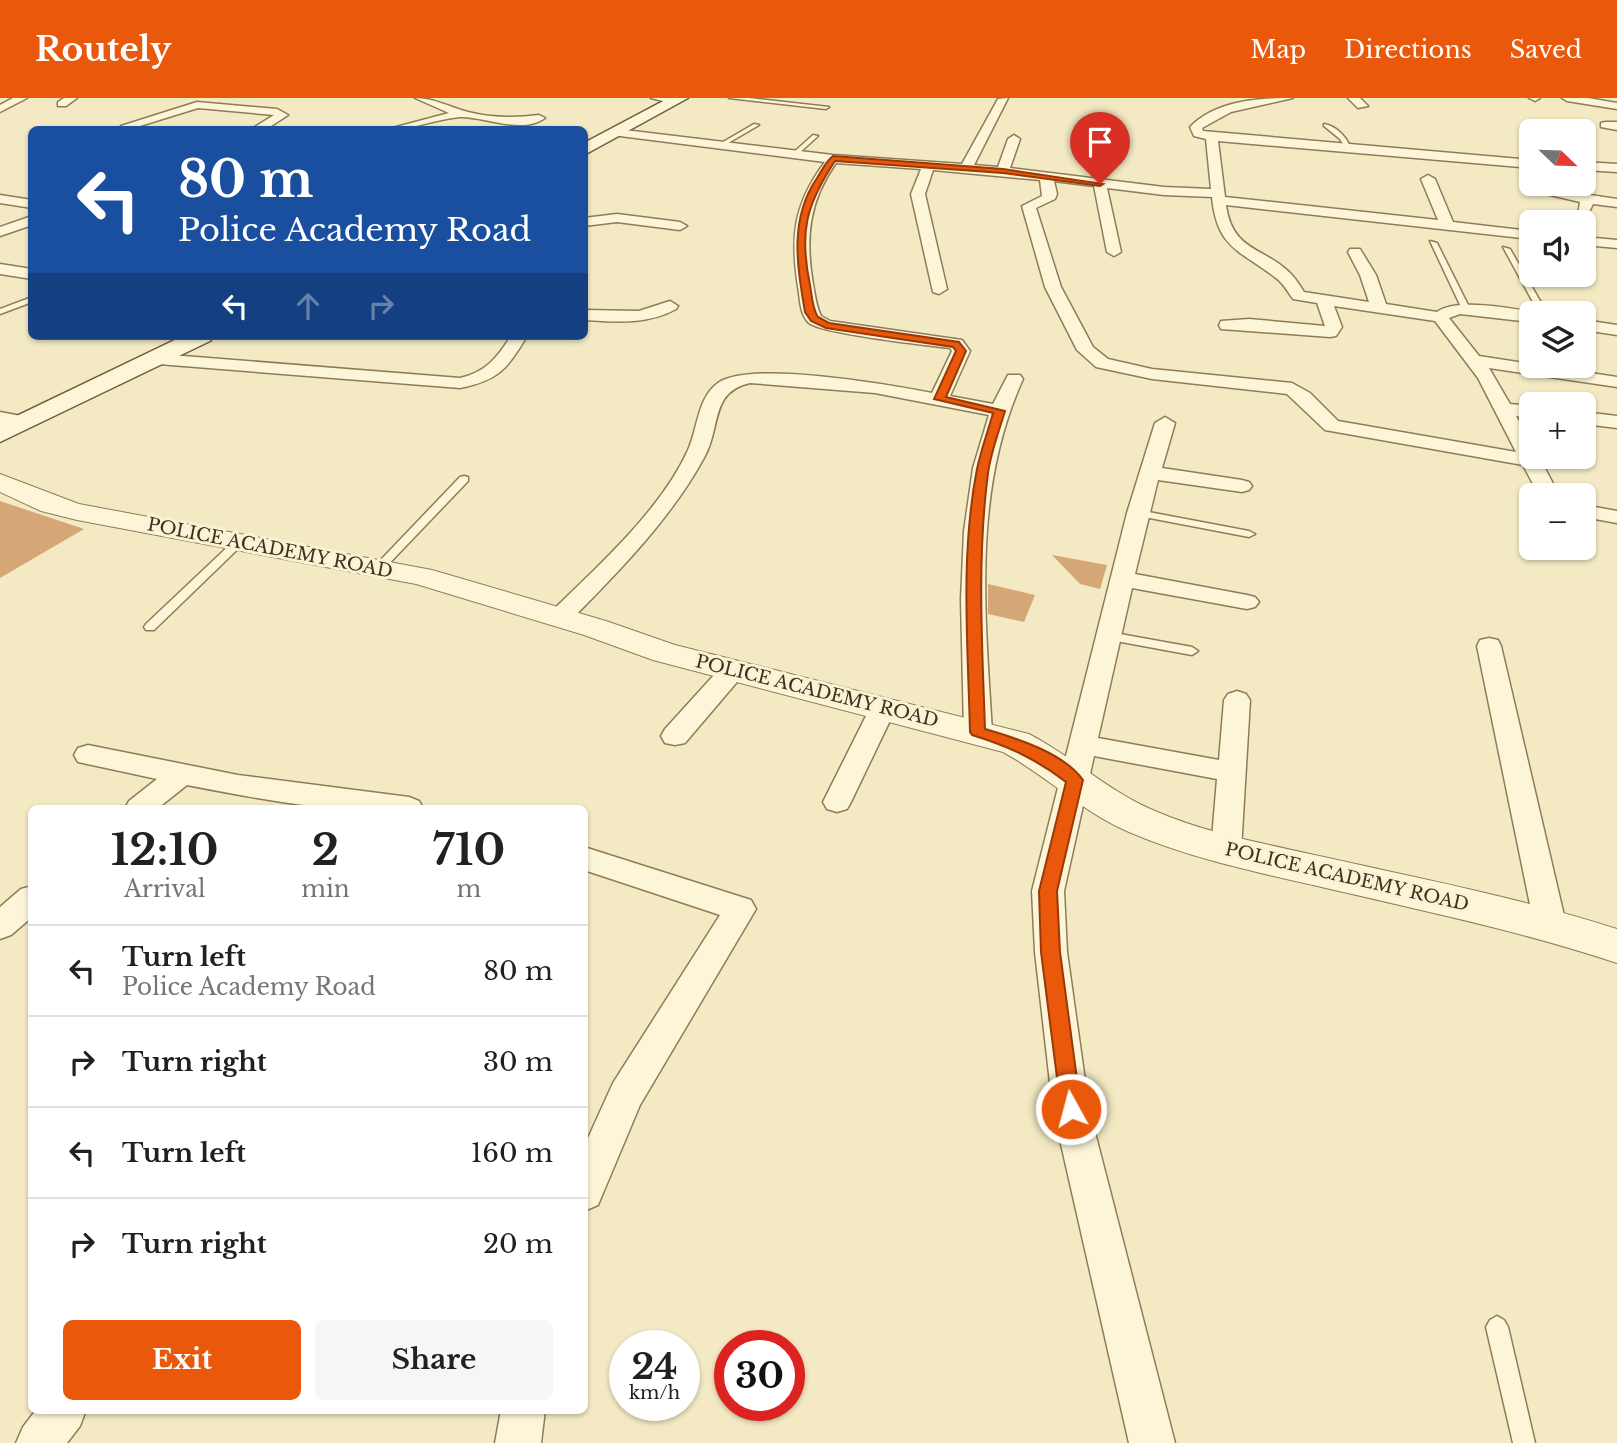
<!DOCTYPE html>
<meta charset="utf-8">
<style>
body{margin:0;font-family:"Libre Baskerville",serif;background:#f6f6f6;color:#202124;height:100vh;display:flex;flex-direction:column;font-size:26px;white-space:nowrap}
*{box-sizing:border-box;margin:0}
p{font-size:23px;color:#757577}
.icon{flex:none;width:38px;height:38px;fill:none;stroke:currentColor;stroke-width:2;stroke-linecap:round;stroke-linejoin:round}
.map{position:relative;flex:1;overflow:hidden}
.sheet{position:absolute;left:28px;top:707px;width:560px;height:609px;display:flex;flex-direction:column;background:#fff;border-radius:10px;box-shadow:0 2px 5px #0004}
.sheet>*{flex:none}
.guide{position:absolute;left:28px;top:28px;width:560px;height:214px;border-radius:10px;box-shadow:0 2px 5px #0004;background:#1a4fa0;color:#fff;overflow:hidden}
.needle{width:46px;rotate:113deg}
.buttons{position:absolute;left:1519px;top:21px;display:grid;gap:14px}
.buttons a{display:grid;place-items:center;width:77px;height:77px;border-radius:10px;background:#fff;box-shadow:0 2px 5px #0004;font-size:35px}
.speed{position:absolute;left:609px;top:1232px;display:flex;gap:14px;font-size:35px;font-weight:700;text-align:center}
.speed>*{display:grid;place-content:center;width:91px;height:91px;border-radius:50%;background:#fff;box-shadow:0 2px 5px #0004;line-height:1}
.speed small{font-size:18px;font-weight:400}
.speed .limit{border:10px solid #d22;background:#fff;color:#111}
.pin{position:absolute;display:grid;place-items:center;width:60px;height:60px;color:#fff;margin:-72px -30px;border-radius:50% 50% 50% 0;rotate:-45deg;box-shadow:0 0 7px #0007}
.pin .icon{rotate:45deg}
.me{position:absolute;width:77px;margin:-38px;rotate:353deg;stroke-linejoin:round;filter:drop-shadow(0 0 5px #0008)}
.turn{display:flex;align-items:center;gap:24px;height:147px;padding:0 35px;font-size:32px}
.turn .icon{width:91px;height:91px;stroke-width:2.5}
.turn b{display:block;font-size:49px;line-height:60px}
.lanes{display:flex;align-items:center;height:66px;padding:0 35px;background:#0003;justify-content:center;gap:35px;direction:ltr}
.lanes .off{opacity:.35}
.eta{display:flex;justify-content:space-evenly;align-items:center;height:119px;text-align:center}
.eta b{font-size:42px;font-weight:700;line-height:49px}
.primary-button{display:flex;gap:14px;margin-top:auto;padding:14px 35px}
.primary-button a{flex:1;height:80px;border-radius:10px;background:#ea580c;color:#fff;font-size:28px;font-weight:700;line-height:80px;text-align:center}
.primary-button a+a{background:#f6f6f6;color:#202124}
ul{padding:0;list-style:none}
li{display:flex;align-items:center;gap:21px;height:91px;padding:0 35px;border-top:2px solid #e0e0e0}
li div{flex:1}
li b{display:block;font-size:26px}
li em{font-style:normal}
header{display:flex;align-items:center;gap:42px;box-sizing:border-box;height:98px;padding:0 35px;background:#ea580c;color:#fff}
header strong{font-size:33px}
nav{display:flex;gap:38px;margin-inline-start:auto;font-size:24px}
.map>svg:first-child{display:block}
.building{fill:#d5a776}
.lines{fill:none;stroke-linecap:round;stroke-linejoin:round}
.service-casing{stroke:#907b58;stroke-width:3}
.minor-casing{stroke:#907b58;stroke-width:3}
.tertiary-casing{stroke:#907b58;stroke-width:2}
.secondary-casing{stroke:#715c3b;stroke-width:3}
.service{fill:#fcf5d8;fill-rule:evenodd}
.minor{fill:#fcf5d8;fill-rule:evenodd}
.tertiary{fill:#fcf5d8;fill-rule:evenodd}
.secondary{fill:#fcf5d8;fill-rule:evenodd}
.route{fill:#ea580c;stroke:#983908;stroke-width:2}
.labels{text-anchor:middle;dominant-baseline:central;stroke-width:6;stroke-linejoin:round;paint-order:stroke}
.street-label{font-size:18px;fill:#3e311d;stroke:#f9f2d4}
</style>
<header>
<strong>Routely</strong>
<nav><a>Map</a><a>Directions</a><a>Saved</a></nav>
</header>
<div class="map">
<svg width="1617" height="1345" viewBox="0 0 1617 1345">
<rect width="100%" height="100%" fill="#f3eac4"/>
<path class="building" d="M0,403l84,28 -84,49z
M1052,457l55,10 -7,24 -20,-5z
M988,486l47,11 -11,27 -36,-8z"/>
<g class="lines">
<g class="service-casing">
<path id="service" d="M729,0h20l80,9 -3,2z
M754,26l5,1 -36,21 -5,-1z
M1324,26c13,2 25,15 27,27h-4l-7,-12 -16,-13z
M813,37l5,1 -21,19h-4v-2z
M1430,143l7,2 33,66 -1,2 -7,-2z
M1503,149l7,2 37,64h-8z
M32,199v5l-32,12v-5z
M464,378l4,1v4l-86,90h-8v-4l86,-90z
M1138,412l111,21 6,3 -6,3 -115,-22v-4z
M240,440l4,1v4l-90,87h-8l-2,-3 2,-3 90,-85z
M1109,534l83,15 6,4 -6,4 -87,-16 -2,-3z
M1497,1218l7,4 4,7 27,116h-22l-27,-116 4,-7z"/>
</g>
<g class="minor-casing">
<path id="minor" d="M13,0h14l-27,14v-7z
M64,0h13l-11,8h-8v-4z
M415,0c19,0 34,9 53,14 23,6 47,6 71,3l6,3c-23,17 -62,-2 -85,-1 -25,2 -47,13 -75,13l64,-17z
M651,0h25l5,3 -6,3z
M1008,0l-34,67 24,2 10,-28 6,-4 6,4 -10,29 154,19 47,2 -5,-50 -12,-3 -4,-9c26,-27 69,-29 103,-29l-62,14 -29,16 1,3 328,29v8l-313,-27 7,56 213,23 -17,-41 7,-4 7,4 18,43 78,9v8l-305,-34c6,47 39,42 65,69 5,5 9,12 13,18l65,10 -9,-27 -12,-23 2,-3h10l16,26 10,29 51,8c19,-14 75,-4 99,1h-5v9l-71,-8 -11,4 30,38 138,21v10l-128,-19 21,36 21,2v12l-15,-2 15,27v14h8l20,38h-20l-16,-30 -198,-35 -38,-36 -135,-15 -56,-12 -19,-17 -32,-63 -23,-81 20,-10 -2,-16 -107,-10 -8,24 22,95 -8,5 -6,-2 -22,-98 10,-25 -85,-6c-27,38 -31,75 -23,121 2,10 3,22 8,32l9,5 132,19 8,11 -20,45 43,8 15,-29h12l3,4c-51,112 -38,233 -31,353l-4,7 -10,2 -10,-2 -4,-7 -3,-133 3,-68 9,-63 16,-53 -114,-22 -125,-10c-40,9 -29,44 -45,73 -34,63 -86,115 -136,166l-9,2 -9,-2 -3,-5 3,-5c47,-46 110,-102 137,-162 10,-21 9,-52 30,-67 32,-23 173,2 214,10l20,-42 -2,-3c-24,-3 -127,-14 -141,-25 -8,-7 -9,-21 -10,-30 -9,-53 -7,-87 26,-131l-205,-26 -6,-4 2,-3 217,26 129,9 36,-65zM1054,83l40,5 13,66 7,4 7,-4 -14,-64 57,7 48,2c5,52 28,53 64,81 7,5 12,14 17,21l24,4 8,23 -76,-7 -28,2 -2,4 2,4 109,8 6,-1 6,-9 -8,-21 101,15 43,57 38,74 -178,-31 -28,-28 -18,-10 -140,-14 -44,-10 -15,-12 -32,-60 -25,-79 19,-9 2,-5z
M1348,0h12l8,8 -10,2z
M1529,0h11l-5,3z
M1562,0h26l29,5v6l-50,-8z
M197,4l80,7 11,6 -23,15h-15l24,-15 -76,-7 -71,22 -6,-4z
M1605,24h12v8l-16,-3v-4z
M1584,64l33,2v8l-33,-2z
M1533,86h13l18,7 53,8v8l-24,-3 -9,18h-14l9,-13 1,-7 -43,-10z
M0,97l32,5v8l-32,-5z
M617,116l63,8 7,4 -7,4 -63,-8 -33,4v-8z
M32,118v9l-32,11v-9z
M1584,139l33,3v8l-33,-3z
M0,166l32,5v10l-32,-5z
M670,203l8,5 -2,3c-29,16 -60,13 -92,11v-10l55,1z
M1584,222l33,5v10l-33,-5z
M511,238h16c-20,33 -28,44 -67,52l-302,-24 -9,-5 9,-5 302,24c26,-6 37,-20 51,-42z
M0,314l32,6 3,4 -10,6 -25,-4z
M1584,314l33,4v12l-33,-4z
M1165,319l10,6 -13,45 80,12 7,2 3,4 -3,4 -7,2 -84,-12 -23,94 112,21 8,2 4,5 -4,5 -8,2 -115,-21 -34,150 121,22 5,-60 4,-6 9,-3 9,3 4,6 -9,150 -4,8 -11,3 -11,-3 -4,-8 6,-71 -123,-23 -30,135 3,61 22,157 86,334h-46l-76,-334 -18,-157 -3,-61 95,-378 28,-90z
M1584,407l33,6v12l-33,-6z
M1489,540l9,2 3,6 65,278 -5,9 -11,4 -11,-4 -5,-9 -57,-278 3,-6z
M733,564l9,2 4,6 -4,6 -57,67 -10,2 -10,-2 -4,-7 4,-7 59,-65z
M883,601l9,3 4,6 -45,94 -4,7 -10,3 -10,-3 -4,-7 47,-94 4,-6z
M88,647l150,30 171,22 10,4 4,7c-78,8 -159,-8 -236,-23l-29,23h-33l4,-7 28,-22 -79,-17 -4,-7 4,-7z
M584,749l167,53 5,9 -116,196 -42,100 -14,6v-64l29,-64 107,-168 -136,-45z
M32,788v31l-21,18 -11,4v-32l21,-18z
M36,1312h50l-6,16 -13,17h-51l7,-16z
M501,1312h44l-4,33h-46z"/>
</g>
<g class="tertiary-casing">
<path id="tertiary" d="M0,376l79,30 353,66 174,51 69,24 354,89c44,23 80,58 126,77 53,23 112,33 169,46 98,22 197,41 293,72v34c-99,-33 -202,-54 -304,-78 -62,-14 -126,-28 -184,-53 -47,-20 -82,-56 -126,-80l-350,-92 -69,-25 -168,-51 -339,-64 -36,-9 -41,-19z"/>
</g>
<g class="secondary-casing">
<path id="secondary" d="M669,0h19l-104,57v-12z
M183,238h31l-4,5 -210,101v-18z"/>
</g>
<use href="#service" class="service"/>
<use href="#minor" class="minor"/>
<use href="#tertiary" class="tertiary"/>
<use href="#secondary" class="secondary"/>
</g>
<path class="route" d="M833,58l170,13 100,15 -3,2 -97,-13 -168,-12c-29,44 -36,71 -25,124 2,11 2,23 8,32l11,6 130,19 7,9 -20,46 59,14c-6,20 -14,41 -17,62 -11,85 -6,170 -3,256 31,9 79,24 98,51l-26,111 3,61 21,157 -3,7 -7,2 -7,-2 -3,-7 -20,-157 -2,-61 27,-109c-30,-23 -58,-36 -94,-47l-2,-3c-2,-86 -10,-177 7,-263 4,-19 11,-38 16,-56l-59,-14 22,-48 -3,-4 -127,-19 -15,-7 -6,-9c-8,-47 -16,-93 12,-134 5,-8 9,-17 16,-22z"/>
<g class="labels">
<g class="street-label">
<text transform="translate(270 450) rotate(11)">POLICE ACADEMY ROAD</text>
<text transform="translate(817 593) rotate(14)">POLICE ACADEMY ROAD</text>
<text transform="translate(1347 779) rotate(13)">POLICE ACADEMY ROAD</text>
</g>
</g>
</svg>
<div class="buttons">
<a><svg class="needle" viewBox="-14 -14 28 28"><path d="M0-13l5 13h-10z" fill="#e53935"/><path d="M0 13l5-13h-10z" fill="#757577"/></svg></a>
<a><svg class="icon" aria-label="sound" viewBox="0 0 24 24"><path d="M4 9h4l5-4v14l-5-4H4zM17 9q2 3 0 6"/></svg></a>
<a><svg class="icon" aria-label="layers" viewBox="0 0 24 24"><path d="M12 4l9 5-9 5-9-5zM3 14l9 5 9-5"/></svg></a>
<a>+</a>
<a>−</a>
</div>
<div class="speed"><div>24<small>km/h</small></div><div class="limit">30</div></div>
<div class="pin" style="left:1100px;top:86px;background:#d93025"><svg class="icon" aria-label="arrive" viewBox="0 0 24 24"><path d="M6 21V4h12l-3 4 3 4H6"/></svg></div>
<svg class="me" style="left:1071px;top:1011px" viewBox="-20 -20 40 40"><circle r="17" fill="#ea580c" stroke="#fff" stroke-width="3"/><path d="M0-11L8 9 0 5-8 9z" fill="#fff"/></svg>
<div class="guide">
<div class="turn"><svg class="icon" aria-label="left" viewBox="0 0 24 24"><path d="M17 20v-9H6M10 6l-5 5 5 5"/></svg><div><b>80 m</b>Police Academy Road</div></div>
<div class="lanes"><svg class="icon" aria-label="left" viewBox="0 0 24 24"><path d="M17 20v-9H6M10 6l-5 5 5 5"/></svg><svg class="icon off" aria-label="ahead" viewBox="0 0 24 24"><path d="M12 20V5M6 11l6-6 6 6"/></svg><svg class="icon off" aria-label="right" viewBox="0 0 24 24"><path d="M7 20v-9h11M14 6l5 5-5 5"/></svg></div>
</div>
<section class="sheet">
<div class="eta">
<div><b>12:10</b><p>Arrival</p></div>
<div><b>2</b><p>min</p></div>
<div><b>710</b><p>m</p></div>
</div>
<ul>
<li><svg class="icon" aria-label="left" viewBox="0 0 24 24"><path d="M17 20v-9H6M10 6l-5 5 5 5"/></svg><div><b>Turn left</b><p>Police Academy Road</p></div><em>80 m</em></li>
<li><svg class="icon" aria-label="right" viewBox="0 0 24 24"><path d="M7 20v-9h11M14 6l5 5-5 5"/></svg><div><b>Turn right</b></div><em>30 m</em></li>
<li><svg class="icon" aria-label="left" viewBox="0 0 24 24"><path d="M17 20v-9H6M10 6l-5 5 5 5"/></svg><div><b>Turn left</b></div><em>160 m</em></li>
<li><svg class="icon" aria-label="right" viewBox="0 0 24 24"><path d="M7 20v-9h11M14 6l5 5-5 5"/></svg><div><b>Turn right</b></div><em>20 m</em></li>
</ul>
<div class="primary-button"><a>Exit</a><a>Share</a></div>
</section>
</div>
